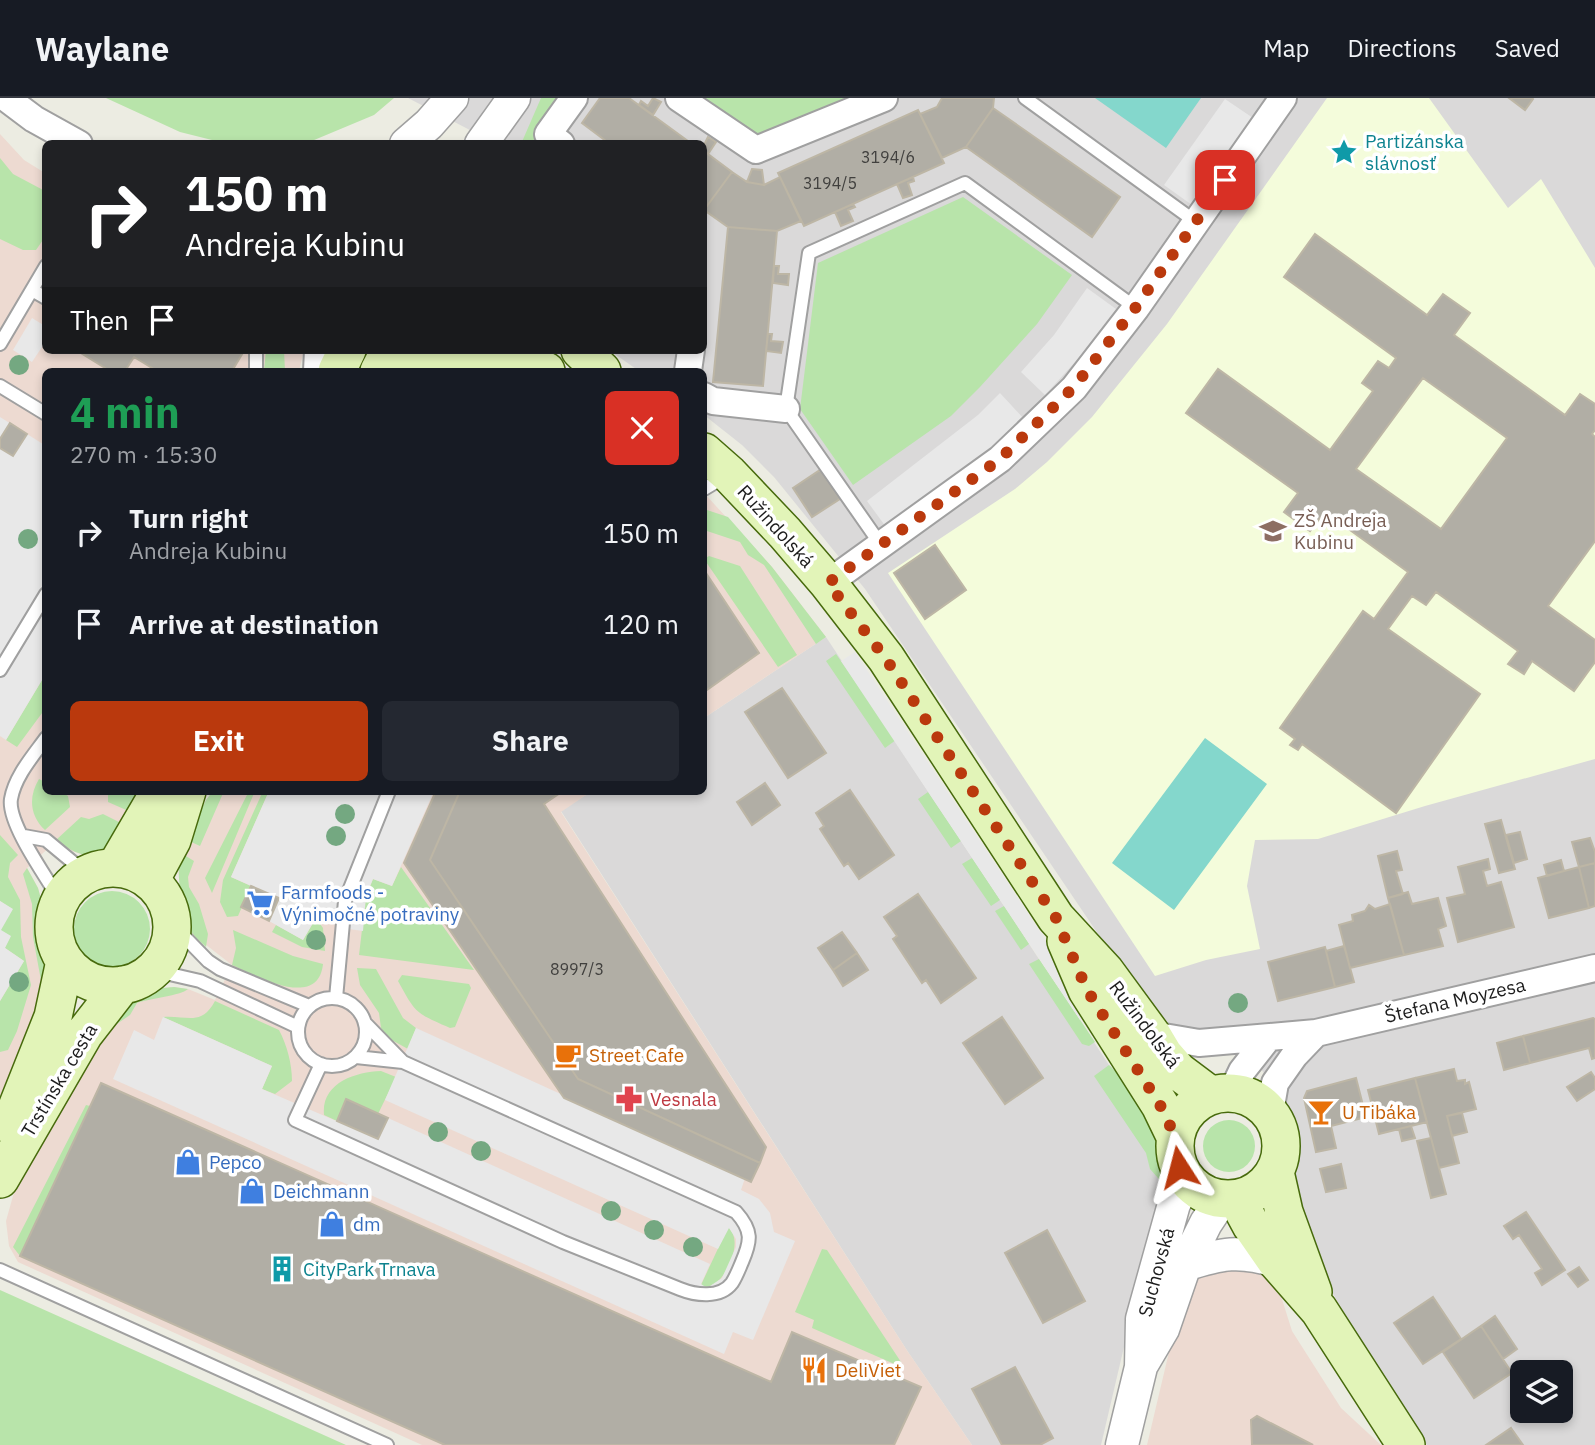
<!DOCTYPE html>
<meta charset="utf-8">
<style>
body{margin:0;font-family:"IBM Plex Sans",sans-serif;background:#242831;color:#f1f3f6;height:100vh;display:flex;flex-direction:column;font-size:26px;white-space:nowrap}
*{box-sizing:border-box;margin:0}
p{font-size:23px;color:#9ea1a6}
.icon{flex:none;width:38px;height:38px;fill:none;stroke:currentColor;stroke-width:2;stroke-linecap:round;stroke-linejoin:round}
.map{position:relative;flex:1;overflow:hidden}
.sheet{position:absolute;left:42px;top:270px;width:665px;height:427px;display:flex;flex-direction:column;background:#171b24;border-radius:10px;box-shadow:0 4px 10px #0003}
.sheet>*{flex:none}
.guide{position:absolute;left:42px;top:42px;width:665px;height:214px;border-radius:10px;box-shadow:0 4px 10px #0003;background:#202124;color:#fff;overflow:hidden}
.tools{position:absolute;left:1510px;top:1262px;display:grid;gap:14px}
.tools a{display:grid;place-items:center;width:63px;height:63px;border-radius:10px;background:#171b24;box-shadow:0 4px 10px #0003;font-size:35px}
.pin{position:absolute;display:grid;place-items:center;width:60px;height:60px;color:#fff;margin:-30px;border-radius:14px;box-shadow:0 4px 10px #0006}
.me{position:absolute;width:77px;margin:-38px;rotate:351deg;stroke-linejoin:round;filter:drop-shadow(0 0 5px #0008)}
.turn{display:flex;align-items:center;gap:24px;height:147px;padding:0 28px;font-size:32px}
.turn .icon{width:91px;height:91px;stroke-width:2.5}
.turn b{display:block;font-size:49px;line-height:60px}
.then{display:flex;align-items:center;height:66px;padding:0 28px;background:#0003;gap:14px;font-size:26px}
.round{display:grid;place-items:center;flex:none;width:74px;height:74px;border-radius:10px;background:#242831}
.head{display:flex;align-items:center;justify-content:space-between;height:119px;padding:0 28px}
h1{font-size:42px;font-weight:700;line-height:52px;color:#1e9e55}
.action{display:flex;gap:14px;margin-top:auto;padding:14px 28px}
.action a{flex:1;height:80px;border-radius:10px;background:#ba390d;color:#fff;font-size:28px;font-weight:700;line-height:80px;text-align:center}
.action a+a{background:#242831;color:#f1f3f6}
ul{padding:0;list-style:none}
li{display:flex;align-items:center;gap:21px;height:91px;padding:0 28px}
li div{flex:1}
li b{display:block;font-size:26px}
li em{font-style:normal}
header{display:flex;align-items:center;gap:42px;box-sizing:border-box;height:98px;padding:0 35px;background:#171b24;border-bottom:2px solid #363941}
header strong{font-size:33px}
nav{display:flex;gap:38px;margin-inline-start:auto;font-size:24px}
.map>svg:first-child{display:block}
.residential{fill:#dad9d9;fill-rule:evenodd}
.commercial{fill:#eddad1}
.education{fill:#f4fcdb}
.grass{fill:#b8e4aa}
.pitch{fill:#84d7cc}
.parking{fill:#e8e8e8}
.building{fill:#b1aea5;stroke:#bdb6a5;stroke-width:2;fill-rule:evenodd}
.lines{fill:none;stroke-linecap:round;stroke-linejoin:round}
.service-casing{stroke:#a0a0a0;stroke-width:16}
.minor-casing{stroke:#a0a0a0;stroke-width:30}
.tertiary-casing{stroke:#a0a0a0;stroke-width:35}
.secondary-casing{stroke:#476a0c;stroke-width:40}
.service{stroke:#fff;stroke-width:12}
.minor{stroke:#fff;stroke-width:26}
.tertiary{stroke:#fff;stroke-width:32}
.secondary{stroke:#e2f4b8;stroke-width:37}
.tree{fill:#74a881}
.route{stroke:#ba390d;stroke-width:12;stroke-dasharray:0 21.6}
.labels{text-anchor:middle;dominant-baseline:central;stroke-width:7;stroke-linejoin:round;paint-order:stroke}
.number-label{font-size:16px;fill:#41403e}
.culture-label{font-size:19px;fill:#0d838f;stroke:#fff;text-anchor:start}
.education-label{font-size:19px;fill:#785e54;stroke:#fff;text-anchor:start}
.street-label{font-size:19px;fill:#1c1c1c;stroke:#fff}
.shop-label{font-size:19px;fill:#366cbe;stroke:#fff;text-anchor:start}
.food-label{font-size:19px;fill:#c56008;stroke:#fff;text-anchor:start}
.health-label{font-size:19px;fill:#be3a42;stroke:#fff;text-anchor:start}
</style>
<header>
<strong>Waylane</strong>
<nav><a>Map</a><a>Directions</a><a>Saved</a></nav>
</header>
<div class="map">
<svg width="1595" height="1347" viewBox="0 0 1595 1347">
<rect width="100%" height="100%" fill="#ecece2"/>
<path class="residential" d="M408,0h1187v1347h-168l-42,-62 -53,-91 -32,-65 -7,-55 3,-23 -10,-45 -30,-42 -58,-26 -32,-10 -22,-24 -279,-413 -91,-112 -32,-32 -38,-30v-44h-65l-30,-21h95v-206l-209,-1zM1522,1274h39v38h-39z
M826,539l283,428 29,28 22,44 6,50 -35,130 -30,128h-129l-64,-93 -347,-541 31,-20h112v-73z"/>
<path class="commercial" d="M0,36l24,26 21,13 1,177h258l-5,21h-253v420h97l-43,63 -15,1 -14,-4 -15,-10 -29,27 11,20 3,11 -4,36 12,49 -49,112z
M704,395l68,74 54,70 -122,81z
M213,693h379l-31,21 347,540 64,93h-550l-404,-183 -9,-16 -3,-25 12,-43 28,-58 81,-116 36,-16 11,-1 14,2 27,11 17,-35 -40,-31 -6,-17 -7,-39 -1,-15 28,-63z
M1246,1169l19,8 16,21 11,35 49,77 40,37h-234l35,-148 7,-14 15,-13z"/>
<path class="education" d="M1327,0h102l79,110 33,-29 54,89v491l-170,47 -107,33 -63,1 -8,46 13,63 -54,11 -51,16 -267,-403 127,-84 32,-27 45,-45 75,-93z"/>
<path class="grass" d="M106,0h288l-20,17 -67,28 -79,1 -48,-12z
M541,0h24l-31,45 -13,1z
M699,0h157l-99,40z
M0,60l13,16 32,17v46l-9,13h-13l-23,-11z
M963,99l109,78 -35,49 -57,63 -29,29 -98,69 -53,-76 18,-146z
M266,252h18l1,21h-21z
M704,411l24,8 44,50 54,70 -10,7 -52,-79 -16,-10 -8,-13 -36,-12z
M709,458l31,10 57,89 -19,12 -74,-108z
M836,556l60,86 -11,8 -59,-87z
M45,577v34l-28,38 -11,-7z
M39,681l6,3 1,9h14l8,5 2,11 -25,23c-15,-14 -17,-33 -6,-51z
M108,693h35l-10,22 -25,-11z
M213,693h11l-24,55 -13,-6 19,-40z
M249,693h6l-43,102 -7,-15z
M263,693h6l-38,86 20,9 -13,30 -11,1 -7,-15 3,-22z
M928,694l33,49 -10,7 -33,-49z
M103,716l24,12c-22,32 -38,39 -71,14l25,-23 8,2z
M0,737l18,20 -8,8 -2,14 12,23 1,37 10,48 -14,46 -9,19 -8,2v-51l24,-40 -19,-13 -5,-18 12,-21 -12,-8z
M181,755l13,8 -6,16 1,10 10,17 9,30 -2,13c-5,-5 -12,-10 -15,-16 -9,-19 -16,-59 -10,-78z
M972,760l28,42 -9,6 -29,-42z
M401,769l73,103 -115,-15 7,-59 7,-17 19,7z
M27,770l11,20 3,11 -4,36 12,49 -8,17 -2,-5 3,-10 -9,-49 -1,-33 -9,-30z
M74 831a38 38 0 1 1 76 0a38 38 0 1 1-76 0Z
M1004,808l25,38 -8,6 -26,-39z
M316,820l7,10 2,23 -23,-4 -30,-15 4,-7 27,15z
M233,832l60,26 30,8c-5,47 -68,11 -91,1l4,-17z
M1039,861l56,83 -6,4 -7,-2 -53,-80z
M357,870l19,1 27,49 13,10 -8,21 -20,-11 -7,-10 -2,-15 -19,-28z
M402,877l67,9 2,4 -16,39 -5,1c-34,-15 -34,-14 -52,-47z
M174,889l14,2c-8,7 -37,9 -51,14l-7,12 -25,17 22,-28 36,-16z
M215,903l64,29c8,15 13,34 13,51l-17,13 -13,-5 10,-23 -109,-49c24,-2 38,10 52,-16z
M1109,967l29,28 22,44 6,50 -16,-18 -4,-16 -52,-77z
M381,973l15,6 -18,37 -31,-14 -10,21 -13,-6c-3,-32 31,-43 57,-44z
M86,1007l4,1 -70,150 -7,-9z
M1203 1048a26 26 0 1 1 52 0a26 26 0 1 1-52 0Z
M728,1129c14,12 3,39 -7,51 -3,4 -9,7 -14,10l-6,-3z
M822,1151l5,1 74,112 -2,4 -87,-38 2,-8 -19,-8z
M0,1192l346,155h-346z"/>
<path class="pitch" d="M1095,0h106l-35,50z
M1205,640l62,46 -93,126 -62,-47z"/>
<path class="parking" d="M1225,1l28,19 -61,87 -28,-20z
M1087,190l29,21 -40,52 -31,34 -24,-23 33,-37z
M32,220l13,8 1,15 -14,21 -19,-12z
M1000,295l24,26 -53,46 -85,62 -19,-26 111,-86z
M0,319l46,29 -1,229 -39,65 -6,-4z
M855,554l238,360 -13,8 -239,-359z
M269,693h165l-42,95 -19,-7 -7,17 -3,35 -22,-3 -24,-12 -14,24 -34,-19 10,-23 -48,-21z
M0,803l13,8 -12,21 10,6 -6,12 19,13 -24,40z
M163,919l109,49 -10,23 116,50 10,-21 322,146 -9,20 6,4 15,-10 14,-31v-8l-7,-11 -11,21 -333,-149 31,-72 329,150 -4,12 18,9 11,14 4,19 21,9 -42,99 -20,-8 -9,22 -611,-275 21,-49 20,10z"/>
<path class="building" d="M600,0h29l63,46h-82l-28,-21z
M653,0l8,4 -8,13 -14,-10 2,-4 7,5z
M942,0h52l-1,10 -27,39 -24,11 -22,-44 17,-7z
M1509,0h23l1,1 -8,11z
M993,10l127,89 -28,40 -126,-90z
M918,12l26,53 -140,63 -26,-53z
M708,39l8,5 -8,12 -4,-3v-6z
M704,53l28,21 -28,38z
M752,71l10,1 2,15 -17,-3z
M732,74l15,10 17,3 16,-8 21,44 -24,10 -49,-4 -24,-17z
M913,79l1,4 -6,2 4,12 -9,3 -6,-14z
M853,106l2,3 -7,3 5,11 -12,5 -6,-14z
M728,129l49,4 -14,155 -50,-4z
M1315,136l112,81 16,-21 27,19 -16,22 111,80 15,-21 15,10v26l-3,4 3,3v104l-47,65 47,34v22l-21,29 -42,-30 -8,13 -16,-10 10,-13 -82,-59 -10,13 -14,-9 -24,33 92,65 -84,119 -94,-69 -4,6 -8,-5 5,-6 -15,-11 83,-117 11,8 34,-47 -83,-60 -15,19 -26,-19 14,-19 -112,-80 32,-44 112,81 43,-59 -11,-8 16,-22 11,7 7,-10 -112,-81zM1423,280l84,60 -66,91 -85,-60z
M774,168h5l-1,8h11l-1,11 -15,-2z
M768,236h4l-1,7 12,1 -2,11 -15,-2z
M76,252h167l1,1 -12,20h-75l-23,-14 -9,14h-15z
M10,325l17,11 -14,22 -13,-8v-9z
M820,372l20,29 -28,18 -19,-29z
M935,447l31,45 -41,29 -31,-46z
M704,472l55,83 -55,39z
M782,590l44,65 -38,25 -43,-66z
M765,685l15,22 -28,20 -15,-23z
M850,692l44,65 -35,24 -11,-16 -4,3 -24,-37 4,-3 -8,-13z
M436,693h24l-30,69 148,219 182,84 -9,19 -187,-84 -160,-235z
M460,693h103l-19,13 222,343 -6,16 -182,-84 -148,-219z
M1501,722l14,49 -16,4 -14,-49z
M1520,734l7,27 -13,4 -8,-28z
M1590,740l5,14v11l-16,4 -7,-25z
M1397,753l5,19 -6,1 7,23 -15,4 -10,-42z
M1488,761l2,10 -7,2 4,15 14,-4 13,45 -56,15 -11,-44 18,-4 -7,-27z
M1561,762l3,11 -17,5 -3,-11z
M1595,765v43l-6,2 -10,-41z
M1579,769l10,41 -40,10 -11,-40z
M251,788l28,12 -10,23 -28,-14z
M1408,794l4,12 26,-6 8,28 -8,3 5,17 -39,9 -16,-57z
M918,796l58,84 -35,25 -15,-23 -4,3 -29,-44 4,-3 -13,-19z
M1390,806l14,51 -54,13 -11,-43 14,-4 -1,-6 13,-4 4,-6 6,4z
M842,834l15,21 -24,17 -15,-22z
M1344,848l10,36 -19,5 -9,-36z
M1325,849l10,40 -57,14 -10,-39z
M857,855l11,17 -25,16 -10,-16z
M1002,919l41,61 -38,26 -42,-61z
M1593,920l2,1v39l-3,1 -3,-11 -59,15 -7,-27z
M1523,938l7,27 -26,7 -7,-27z
M1454,971l3,12 8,-1v4l4,-2 7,27 -29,7 12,47 -20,5 -24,-90z
M1591,974l4,6v11l-18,12 -10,-14z
M1356,980l10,39 -35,9 5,22 -20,4 -12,-54 3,-7z
M1415,980l12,44 -48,12 -11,-44z
M101,985l670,299 21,-50 129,55 -27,58h-449l-425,-189z
M346,1001l42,19 -10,21 -41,-18z
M1462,1015l5,19 -15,4 -5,-20z
M1411,1028l4,12 -13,3 -3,-12z
M1431,1040l15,56 -15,4 -14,-57z
M1341,1066l5,24 -20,4 -6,-23z
M1526,1114l39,58 -23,15 -7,-12 7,-4 -23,-34 -6,4 -9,-13z
M1047,1132l38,71 -42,22 -38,-70z
M1579,1169l9,13 -10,7 -10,-13z
M1433,1199l28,42 -38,25 -29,-41z
M1495,1218l22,33 -14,10 -22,-33z
M1481,1228l31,47 -38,25 -31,-46z
M1015,1269l38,71 -13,7h-38l-30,-56z
M1257,1318l56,29h-61l-1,-25z
M1511,1330l12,17h-37z"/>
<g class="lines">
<g class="service-casing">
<path id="service" d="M1025,0l171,124
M32,192l14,8
M0,246l46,-78
M256,273v-21
M0,288l46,28
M704,391l20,-12
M881,447l-95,-136 23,-156 156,-70 171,125
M0,572l46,-76
M46,640c-13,18 -31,38 -35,61 -4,24 36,79 49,101
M24,738l22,4 41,34
M171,825l37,38 12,8 89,37
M152,872l48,11 98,46
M298 934a34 34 0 1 1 68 0a34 34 0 1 1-68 0Z
M336,900l9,-97 44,-110
M366,926l37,38
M321,966l-26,56 268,122 117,47c15,6 40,10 52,-6 4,-6 7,-14 10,-21 9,-21 11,-31 -6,-50l-333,-150 -47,-5
M0,1172l387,175"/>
</g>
<g class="minor-casing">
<path id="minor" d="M6,0l28,21 45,25
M679,0l77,52 128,-52
M561,46l-13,-10 26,-36
M317,273l1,-21
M688,273l3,-21
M704,298l9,5 73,8
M828,485l172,-124 74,-71 62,-80 147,-210
M1152,937l47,8 117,-10 279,-65
M1232,994l10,-21 26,-33
M1270,1014l5,-29 19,-27 22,-23"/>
</g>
<g class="tertiary-casing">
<path id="tertiary" d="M406,46l23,-20 23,-26
M481,46l33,-46
M1185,1167c37,-12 54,-15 91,-4
M1143,1265l20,-34 22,-64 21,-42 16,-24
M1122,1347l19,-78 1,-48 32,-115 13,-24"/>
</g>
<g class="secondary-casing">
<path id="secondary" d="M580,252l22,21
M337,273l10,-21
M379,273l11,-21
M414,273c39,-26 89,-8 132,0
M704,354l25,22 56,59 43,50 58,75 170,260 49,53 47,64 12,20 14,16 32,24
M115,770l45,-77
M54 829a59 59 0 1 1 118 0a59 59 0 1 1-118 0Z
M150,783l22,-41 15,-49
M1066,843l21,49 73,115 15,31
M1175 1048a53 53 0 1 1 106 0a53 53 0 1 1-106 0Z
M10,1027l43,-108 12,-56
M1275,1074l9,40 29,80
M0,1081l84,-145 38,-49
M1237,1101l14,26 25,36 43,49 87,135"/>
</g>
<use href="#service" class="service"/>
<use href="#minor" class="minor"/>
<use href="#tertiary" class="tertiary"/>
<use href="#secondary" class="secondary"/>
</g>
<g class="tree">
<circle cx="19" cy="267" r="10"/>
<circle cx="28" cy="441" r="10"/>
<circle cx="345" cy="716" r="10"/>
<circle cx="336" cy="738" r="10"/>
<circle cx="316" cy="842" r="10"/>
<circle cx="19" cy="884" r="10"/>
<circle cx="1238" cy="905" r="10"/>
<circle cx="438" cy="1034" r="10"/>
<circle cx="481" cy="1053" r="10"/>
<circle cx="611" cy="1113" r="10"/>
<circle cx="654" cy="1132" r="10"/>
<circle cx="693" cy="1149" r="10"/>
</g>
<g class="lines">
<path class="route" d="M1179,1069l-4,-15v-16l-15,-31 -73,-115 -31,-72 -170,-259 -58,-76 172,-124 74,-72 62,-80 89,-127"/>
</g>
<defs>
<g id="sight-bare" transform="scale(2.1)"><path d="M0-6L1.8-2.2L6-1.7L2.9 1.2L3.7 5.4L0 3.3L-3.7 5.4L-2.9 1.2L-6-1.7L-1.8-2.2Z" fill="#0f9aa8" stroke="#fff" stroke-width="2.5" paint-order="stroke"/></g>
<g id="school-bare" transform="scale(2.1)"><path d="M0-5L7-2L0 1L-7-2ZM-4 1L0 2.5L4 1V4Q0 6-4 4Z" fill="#8d6e63" stroke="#fff" stroke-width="2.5" paint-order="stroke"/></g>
<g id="supermarket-bare" transform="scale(2.1)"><path d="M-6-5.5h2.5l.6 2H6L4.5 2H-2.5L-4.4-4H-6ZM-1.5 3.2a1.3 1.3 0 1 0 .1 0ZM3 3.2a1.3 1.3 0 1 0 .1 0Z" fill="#3f7fe0" stroke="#fff" stroke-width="2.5" paint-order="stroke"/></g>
<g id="cafe-bare" transform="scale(2.1)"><path d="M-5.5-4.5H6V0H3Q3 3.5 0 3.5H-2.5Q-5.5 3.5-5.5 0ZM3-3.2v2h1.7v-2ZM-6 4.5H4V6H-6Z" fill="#e8710a" stroke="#fff" stroke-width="2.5" paint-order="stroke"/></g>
<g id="pharmacy-bare" transform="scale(2.1)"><path d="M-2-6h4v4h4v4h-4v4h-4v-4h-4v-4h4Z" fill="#e0444e" stroke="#fff" stroke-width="2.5" paint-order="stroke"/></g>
<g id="bar-bare" transform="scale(2.1)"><path d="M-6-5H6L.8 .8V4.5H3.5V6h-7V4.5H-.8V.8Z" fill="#e8710a" stroke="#fff" stroke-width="2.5" paint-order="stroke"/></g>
<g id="shop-bare" transform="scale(2.1)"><path d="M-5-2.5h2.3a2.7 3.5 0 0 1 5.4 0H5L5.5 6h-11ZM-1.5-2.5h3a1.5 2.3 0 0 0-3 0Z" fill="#3f7fe0" stroke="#fff" stroke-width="2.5" paint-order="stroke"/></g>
<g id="building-bare" transform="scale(2.1)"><path d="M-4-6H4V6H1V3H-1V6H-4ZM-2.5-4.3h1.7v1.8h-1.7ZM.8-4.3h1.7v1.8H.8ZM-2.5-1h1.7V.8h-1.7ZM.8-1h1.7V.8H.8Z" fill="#0f9aa8" stroke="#fff" stroke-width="2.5" paint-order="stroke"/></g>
<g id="restaurant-bare" transform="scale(2.1)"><path d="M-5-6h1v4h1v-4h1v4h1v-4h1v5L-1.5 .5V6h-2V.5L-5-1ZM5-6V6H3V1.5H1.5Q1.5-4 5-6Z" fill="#e8710a" stroke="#fff" stroke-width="2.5" paint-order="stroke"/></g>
</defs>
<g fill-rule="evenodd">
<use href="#sight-bare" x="1344" y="54"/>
<use href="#school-bare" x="1273" y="433"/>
<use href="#supermarket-bare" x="260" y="805"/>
<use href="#cafe-bare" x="568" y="957"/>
<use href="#pharmacy-bare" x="629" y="1001"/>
<use href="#bar-bare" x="1321" y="1014"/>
<use href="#shop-bare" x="188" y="1064"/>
<use href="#shop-bare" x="252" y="1093"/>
<use href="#shop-bare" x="332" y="1126"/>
<use href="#building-bare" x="282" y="1171"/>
<use href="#restaurant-bare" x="814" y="1272"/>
</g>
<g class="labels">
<g class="number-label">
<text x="888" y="59">3194/6</text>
<text x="830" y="85">3194/5</text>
<text x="577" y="871">8997/3</text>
</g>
<g class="culture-label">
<text x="1365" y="43">Partizánska<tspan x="1365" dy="22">slávnosť</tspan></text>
<text x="303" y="1171">CityPark Trnava</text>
</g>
<g class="education-label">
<text x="1294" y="422">ZŠ Andreja<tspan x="1294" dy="22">Kubinu</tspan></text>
</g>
<g class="street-label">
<text transform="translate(776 428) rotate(48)">Ružindolská</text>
<text transform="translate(1455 902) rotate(-13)">Štefana Moyzesa</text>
<text transform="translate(1145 926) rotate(53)">Ružindolská</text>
<text transform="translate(59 982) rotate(-59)">Trstínska cesta</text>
<text transform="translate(1156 1174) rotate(-75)">Suchovská</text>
</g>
<g class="shop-label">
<text x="281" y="794">Farmfoods -<tspan x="281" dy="22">Výnimočné potraviny</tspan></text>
<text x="209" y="1064">Pepco</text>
<text x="273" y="1093">Deichmann</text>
<text x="353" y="1126">dm</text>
</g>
<g class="food-label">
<text x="589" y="957">Street Cafe</text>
<text x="1342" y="1014">U Tibáka</text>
<text x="835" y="1272">DeliViet</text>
</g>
<g class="health-label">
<text x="650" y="1001">Vesnala</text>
</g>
</g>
</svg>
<div class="tools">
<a><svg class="icon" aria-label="layers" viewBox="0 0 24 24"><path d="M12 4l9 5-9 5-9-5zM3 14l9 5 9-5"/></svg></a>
</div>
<div class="pin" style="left:1225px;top:82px;background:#d93025"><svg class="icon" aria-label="arrive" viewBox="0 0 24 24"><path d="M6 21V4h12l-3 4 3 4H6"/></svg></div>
<svg class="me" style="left:1179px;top:1069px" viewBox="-20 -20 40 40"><path d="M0-17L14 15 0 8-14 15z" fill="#ba390d" stroke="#fff" stroke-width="4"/></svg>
<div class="guide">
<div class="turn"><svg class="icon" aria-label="right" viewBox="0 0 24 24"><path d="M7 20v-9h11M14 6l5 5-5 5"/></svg><div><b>150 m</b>Andreja Kubinu</div></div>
<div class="then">Then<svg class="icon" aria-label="arrive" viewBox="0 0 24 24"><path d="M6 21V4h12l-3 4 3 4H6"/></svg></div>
</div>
<section class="sheet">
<div class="head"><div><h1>4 min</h1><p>270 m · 15:30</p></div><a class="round" style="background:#d93025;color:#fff"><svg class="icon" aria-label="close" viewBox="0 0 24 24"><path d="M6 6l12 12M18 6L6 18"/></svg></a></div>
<ul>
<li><svg class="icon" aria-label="right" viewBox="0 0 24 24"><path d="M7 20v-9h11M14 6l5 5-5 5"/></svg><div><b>Turn right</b><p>Andreja Kubinu</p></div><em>150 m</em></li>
<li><svg class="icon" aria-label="arrive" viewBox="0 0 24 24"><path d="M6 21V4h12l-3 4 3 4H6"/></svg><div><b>Arrive at destination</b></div><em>120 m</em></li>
</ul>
<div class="action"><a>Exit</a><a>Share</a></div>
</section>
</div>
